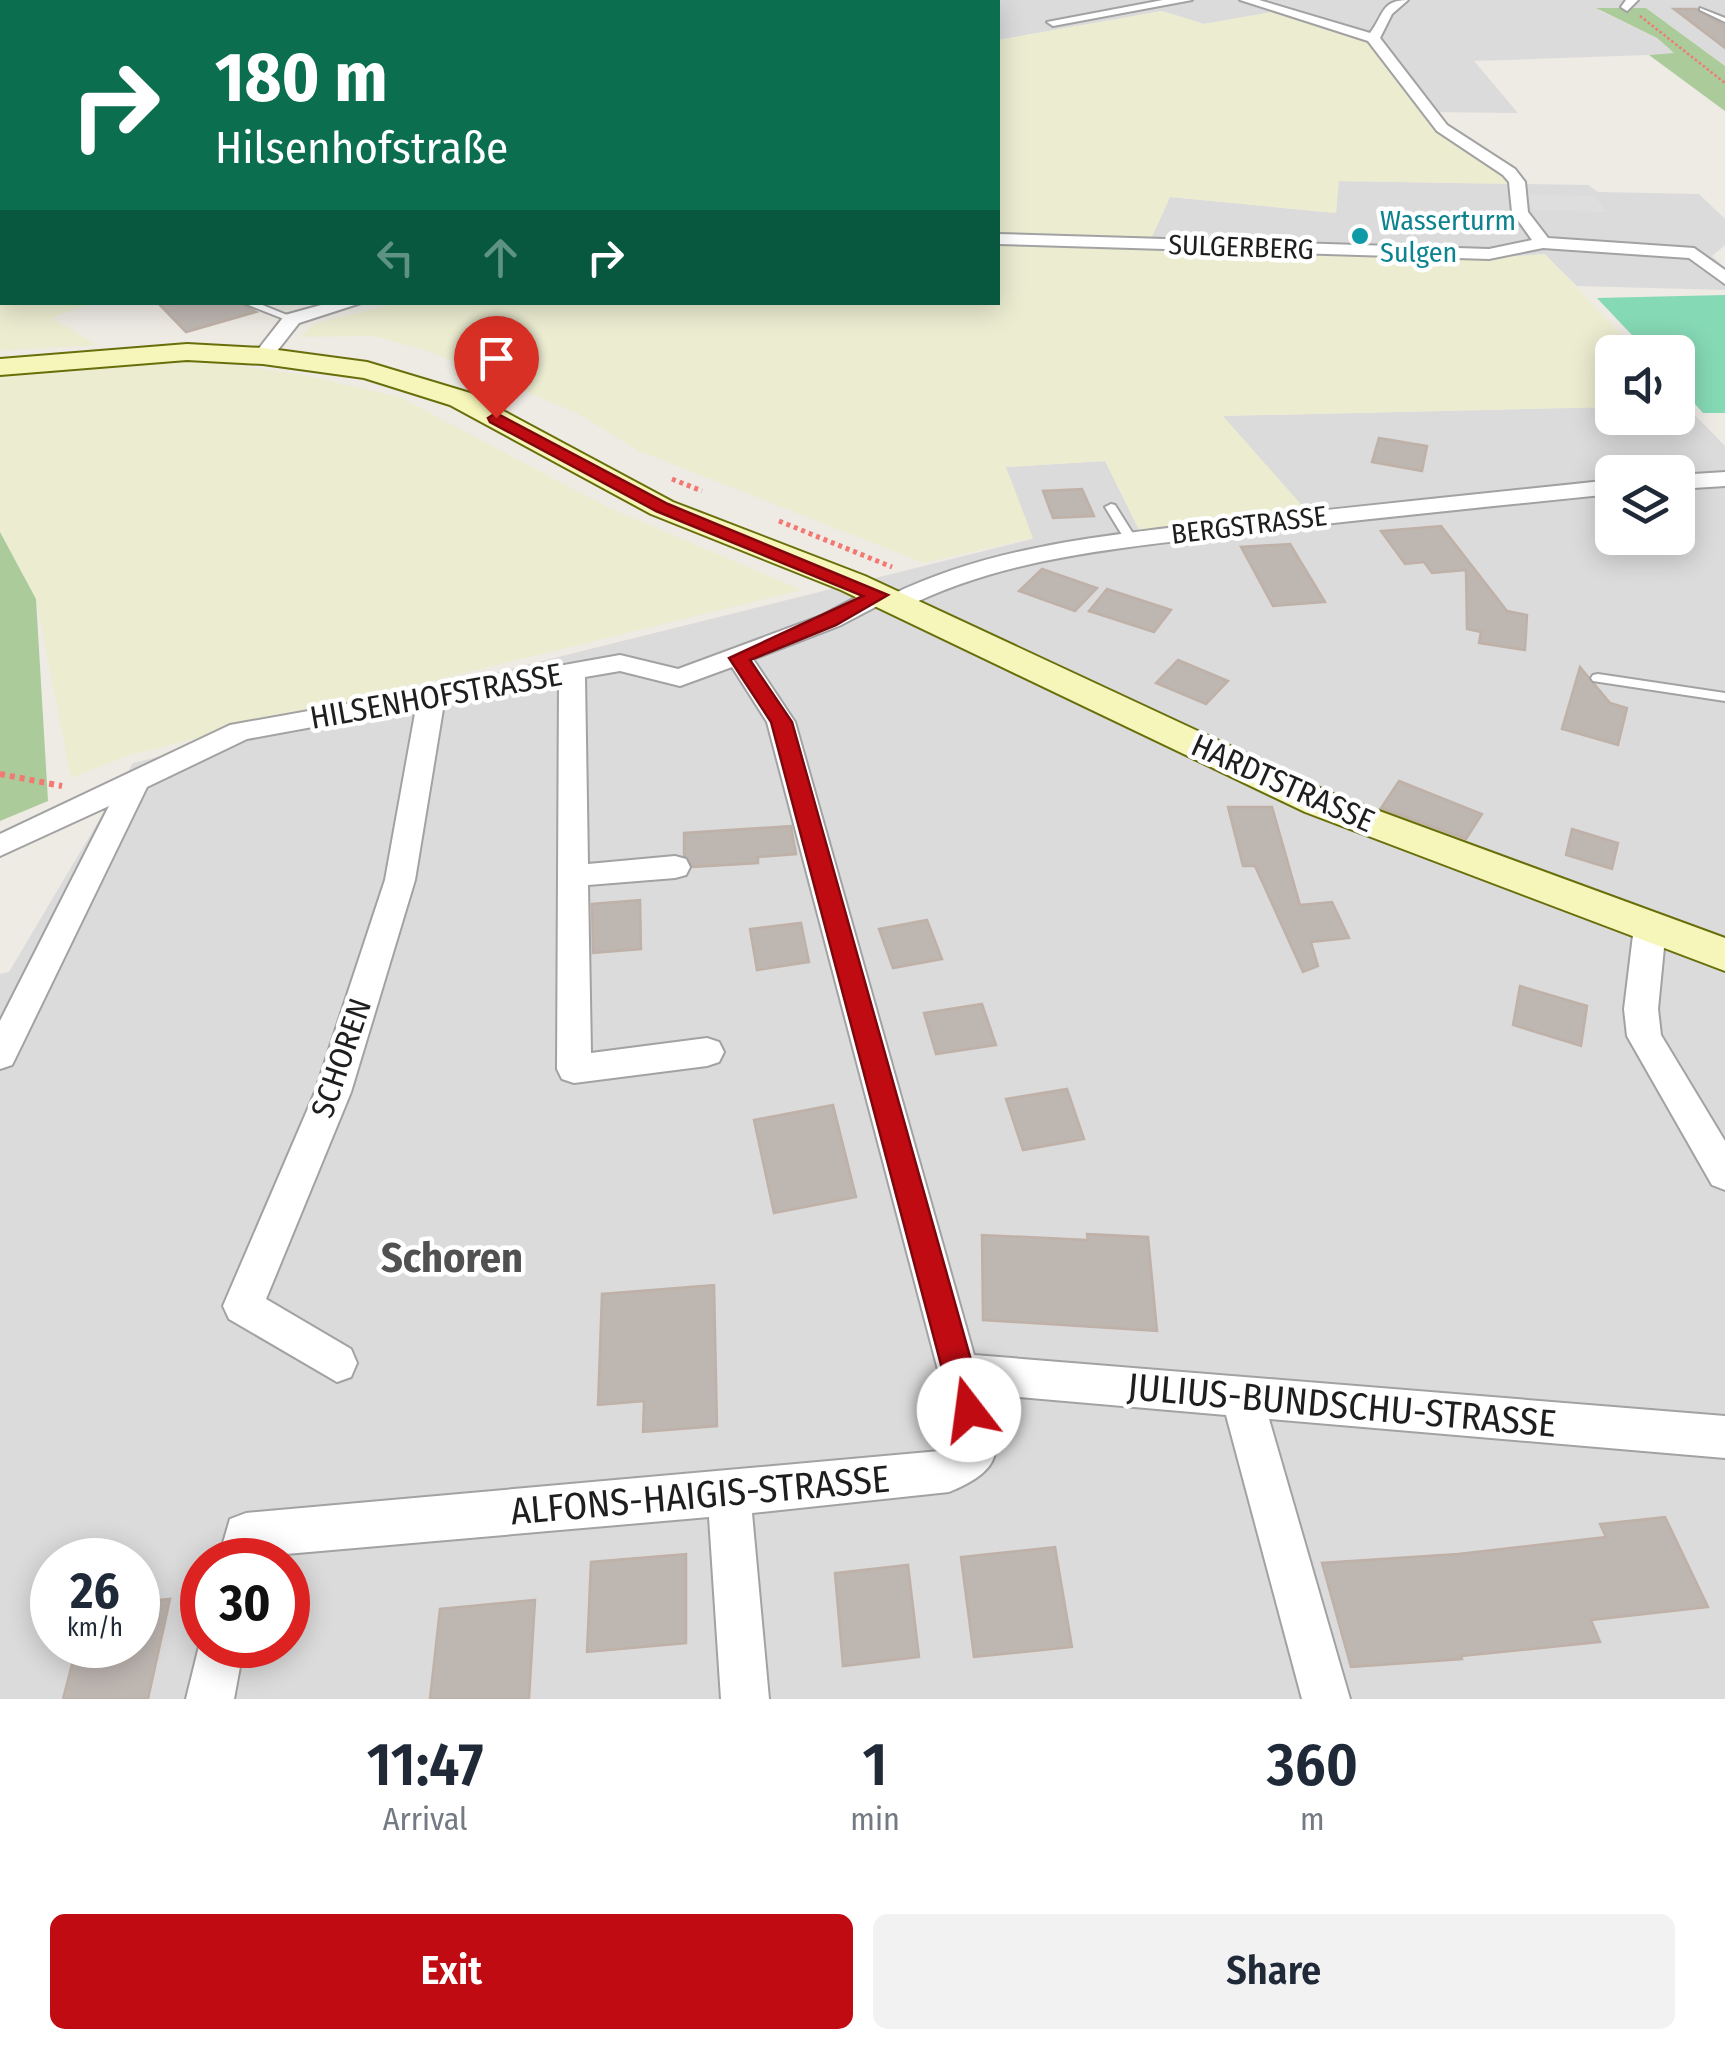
<!DOCTYPE html>
<meta charset="utf-8">
<style>
body{margin:0;font-family:"Fira Sans Condensed",sans-serif;background:#f2f2f3;color:#1f2937;height:100vh;display:flex;flex-direction:column;font-size:38px;white-space:nowrap}
*{box-sizing:border-box;margin:0}
p{font-size:32px;color:#747a83}
.icon{flex:none;width:55px;height:55px;fill:none;stroke:currentColor;stroke-width:2;stroke-linecap:round;stroke-linejoin:round}
.map{position:relative;height:1699px;overflow:hidden}
.details{display:flex;flex-direction:column;background:#fff;flex:1}
.details>*{flex:none}
.hud{position:absolute;left:0px;top:0px;width:1000px;height:305px;box-shadow:0 5px 25px #0003;background:#0b6e4f;color:#fff;overflow:hidden}
.fabs{position:absolute;left:1595px;top:335px;display:grid;gap:20px}
.fabs a{display:grid;place-items:center;width:100px;height:100px;border-radius:15px;background:#fff;box-shadow:0 5px 25px #0003;font-size:50px}
.speed{position:absolute;left:30px;top:1538px;display:flex;gap:20px;font-size:50px;font-weight:700;text-align:center}
.speed>*{display:grid;place-content:center;width:130px;height:130px;border-radius:50%;background:#fff;box-shadow:0 5px 25px #0003;line-height:1}
.speed small{font-size:25px;font-weight:400}
.speed .limit{border:15px solid #d22;background:#fff;color:#111}
.pin{position:absolute;display:grid;place-items:center;width:85px;height:85px;color:#fff;margin:-102px -42px;border-radius:50% 50% 50% 0;rotate:-45deg;box-shadow:0 0 10px #0007}
.pin .icon{rotate:45deg}
.me{position:absolute;width:110px;margin:-55px;rotate:345deg;stroke-linejoin:round;filter:drop-shadow(0 0 8px #0008)}
.turn{display:flex;align-items:center;gap:35px;height:210px;padding:0 50px;font-size:45px}
.turn .icon{width:130px;height:130px;stroke-width:2.5}
.turn b{display:block;font-size:70px;line-height:85px}
.lanes{display:flex;align-items:center;height:95px;padding:0 50px;background:#0003;justify-content:center;gap:50px;direction:ltr}
.lanes .off{opacity:.35}
.eta{display:flex;justify-content:space-evenly;align-items:center;height:170px;text-align:center}
.eta b{font-size:60px;font-weight:600;line-height:70px}
.button{display:flex;gap:20px;margin-top:auto;padding:20px 50px}
.button a{flex:1;height:115px;border-radius:15px;background:#c10b13;color:#fff;font-size:40px;font-weight:600;line-height:115px;text-align:center}
.button a+a{background:#f2f2f3;color:#1f2937}
.map>svg:first-child{display:block}
.residential{fill:#dcdbdb;fill-rule:evenodd}
.farmland{fill:#ebecd0}
.grass{fill:#cbe6ac}
.forest{fill:#abcb9b}
.pitch{fill:#86d9b5}
.parking{fill:#dedede}
.building{fill:#beb6b1;stroke:#bfb1a7;stroke-width:2.5}
.lines{fill:none;stroke-linecap:round;stroke-linejoin:round}
.lane-casing{stroke:#a2a2a2;stroke-width:4}
.street-casing{stroke:#a2a2a2;stroke-width:4}
.secondary-casing{stroke:#686f0a;stroke-width:4}
.path-far2{stroke:#f27871;stroke-width:2.5;stroke-dasharray:2.5 2.5;stroke-linecap:butt}
.path-far1{stroke:#f27871;stroke-width:5;stroke-dasharray:4 4;stroke-linecap:butt}
.path{stroke:#f27871;stroke-width:6;stroke-dasharray:5 5;stroke-linecap:butt}
.lane{fill:#fff;fill-rule:evenodd}
.street{fill:#fff;fill-rule:evenodd}
.secondary{fill:#f6f6ba;fill-rule:evenodd}
.route{fill:#c10b13;stroke:#7d070c;stroke-width:2.5}
.culture-dot{fill:#0f9aa8;stroke:#fff;stroke-width:4}
.labels{text-anchor:middle;dominant-baseline:central;stroke-width:9;stroke-linejoin:round;paint-order:stroke}
.far-culture-label{font-size:28px;fill:#0d838f;stroke:#fff;text-anchor:start}
.far-street-label{font-size:28px;fill:#1e1e1e;stroke:#fff}
.street-label{font-size:32px;fill:#1e1e1e;stroke:#fff}
.near-street-label{font-size:38px;fill:#1e1e1e;stroke:#fff}
.near-neighbourhood-label{font-size:42px;font-weight:bold;fill:#515151;stroke:#fff}
</style>
<div class="map">
<svg width="1725" height="1699" viewBox="0 0 1725 1699">
<rect width="100%" height="100%" fill="#eeeae4"/>
<path class="residential" d="M959,0h766v66l-79,-58 -47,2 58,28 18,16 -201,7 44,52 -92,-1 -149,-101 -73,13 -42,-13 -164,29v-38h-53z
M1338,181l250,4 10,7 101,2 26,25v26l-13,11 13,12v22l-148,-4 -33,-32 -61,5 -333,-18 20,-44 166,16z
M1678,406h8l39,40v1253h-1725v-725l9,-2 124,-209 899,-224 -27,-72 100,-6 35,69 165,-20 -83,-94 390,-9v11h66zM1612,472h66v66h-66zM52,1560h86v85h-86zM202,1560h86v85h-86z"/>
<path class="farmland" d="M1162,11l42,13 73,-13 94,30 78,99 48,27 14,17 -172,-3 -3,32 -166,-16 -20,44 -152,-5v-196z
M0,209l2,93 89,1 -39,15 45,27 -97,6z
M998,242l485,17 62,-5 93,98h-26v55l-389,9 83,94 -167,20 -34,-69 -99,6 27,71 -109,25 -285,-112 -62,-38 -149,-62 -55,-15 -74,1 18,-14 86,-21h595z
M192,359l112,16 96,22 207,110 195,83 -672,165 -59,23 -35,-179 -36,-67v-161z"/>
<path class="grass" d="M169,0h790l-798,2z"/>
<path class="forest" d="M1596,8h50l79,58v45l-76,-56 25,-2 -17,-15z
M0,532l36,67 12,202 -48,20z"/>
<path class="pitch" d="M1725,295v118h-22l-25,-28v-33h-30l-51,-54z"/>
<path class="parking" d="M1526,194l69,2 11,16 -74,-2z"/>
<path class="building" d="M1674,9h22l29,17v22z
M157,302h81l18,10 -70,20z
M1379,438l48,8 -5,25 -50,-9z
M1082,489l12,27 -41,2 -10,-27z
M1441,526l66,85 20,4 -2,35 -46,-7 2,-11 -14,-3 -1,-59 -34,3 -8,-11 -19,2 -24,-33z
M1290,544l35,58 -52,4 -32,-59z
M1042,569l55,19 -22,23 -56,-20z
M1107,589l64,21 -17,22 -65,-21z
M1178,660l50,21 -22,23 -50,-21z
M1580,667l30,36 17,5 -9,37 -56,-16z
M1399,781l83,33 -16,25 -85,-31z
M1228,807h44l28,98 32,-3 17,36 -38,4 7,24 -15,6 -48,-106h-12z
M791,826l5,28 -38,3v6l-65,4 -9,-12v-22z
M1572,829l46,14 -6,26 -46,-14z
M640,900l1,49 -48,4 -1,-49z
M927,920l15,39 -49,9 -14,-39z
M801,923l8,39 -52,8 -7,-41z
M1520,986l67,20 -6,40 -68,-21z
M982,1004l14,41 -60,9 -12,-41z
M1067,1089l17,50 -61,11 -17,-51z
M833,1105l23,92 -82,16 -20,-93z
M1087,1234l61,3 9,94 -174,-11 -1,-85 106,5z
M714,1285l3,141 -74,6 1,-31 -46,4 4,-111z
M1665,1517l43,90 -117,13 9,22 -139,14 1,3 -111,8 -29,-104 136,-9 148,-17 -6,-13z
M1055,1547l17,100 -98,10 -13,-100z
M686,1554v89l-99,9 4,-90z
M908,1565l11,92 -76,9 -8,-93z
M170,1599l-22,100h-85l14,-54h61v-43z
M535,1600l-6,99h-99l10,-90z"/>
<g class="lines">
<g class="lane-casing">
<path id="lane" d="M1700,8l25,10v4l-25,-12z
M0,204l2,1v5h-2z
M241,302h14l42,17 -8,2z
M1111,504l4,1 22,35 -2,3 -4,1 -4,-1 -22,-36z
M1598,674l127,19v8l-132,-20 -2,-3 2,-3z"/>
</g>
<g class="street-casing">
<path id="street" d="M1163,0h29l-139,26 -6,-4z
M1240,0h19l111,33c14,-18 11,-33 38,-33l-16,14 -12,24 67,87 68,44 10,13 3,30 20,26 146,10 31,22v14l-36,-26 -146,-10 -54,11 -491,-15v-10l491,15 43,-9 -20,-28 -3,-30 -6,-7 -66,-44 -69,-90z
M1626,0h12l-11,11 -6,-4z
M0,67h2v8h-2z
M332,302h32l-65,21 -29,37h-14l-3,-4 32,-41z
M1725,472v14l-47,3v-14z
M1612,480v14c-128,13 -257,26 -385,41 -112,14 -221,22 -323,73l-9,2 -12,-7 -44,23 -86,33 42,63 179,633 751,61v42l-456,-39 81,280h-48l-76,-284 -240,-21c14,53 22,74 -37,98l-197,21 17,186h-48l-12,-182 -446,39 -1,4h-44l12,-41 16,-6 694,-62 16,-13 -189,-716 -35,-55 -52,19 -60,-15 -35,6 3,187 87,-8 11,3 4,8 -4,8 -11,3 -87,7 3,168 116,-15 12,4 5,10 -5,10 -12,4 -133,17 -12,-4 -5,-10 2,-387 -115,21 -29,177 -64,212 -85,207 85,50 6,14 -6,14 -14,5 -108,-63 -6,-13 92,-214 70,-212 31,-172 -169,31 -100,48 -130,268 -5,10 -12,4v-48l109,-215 -109,50v-22l230,-109 390,-70 58,14 143,-53 49,-26h18l3,5c103,-50 214,-59 326,-73 132,-15 263,-28 395,-42z
M1650,915l11,4 5,8 -8,82 3,26 64,106v49l-13,-5 -85,-149 -3,-27 10,-82 5,-8z
M202,1634v11h42l-10,54h-48z"/>
</g>
<g class="secondary-casing">
<path id="secondary" d="M187,344l76,4 104,14 103,31 203,109 192,74 468,218 392,144v33l-420,-159 -464,-222 -190,-76 -201,-109 -86,-27 -101,-14 -76,-4 -187,15v-16z"/>
</g>
<path class="path-far2" d="M147,2l9,-2
M1640,16l85,67"/>
<path class="path-far1" d="M672,479l30,12
M779,521l113,46"/>
<path class="path" d="M0,774l62,12"/>
<use href="#lane" class="lane"/>
<use href="#street" class="street"/>
<use href="#secondary" class="secondary"/>
</g>
<path class="route" d="M496,413l172,91 220,91 -52,30 -86,35 42,62 193,688 -5,10 -11,5 -11,-5 -5,-10 -182,-688 -42,-64 134,-62 -207,-85 -166,-89 -2,-4z"/>
<circle class="culture-dot" cx="1360" cy="236" r="10"/>
<g class="labels">
<g class="far-culture-label">
<text x="1380" y="220">Wasserturm<tspan x="1380" dy="32">Sulgen</tspan></text>
</g>
<g class="far-street-label">
<text transform="translate(1241 247) rotate(2)">SULGERBERG</text>
<text transform="translate(1249 525) rotate(-7)">BERGSTRASSE</text>
</g>
<g class="street-label">
<text transform="translate(436 696) rotate(-10)">HILSENHOFSTRASSE</text>
<text transform="translate(1283 783) rotate(24)">HARDTSTRASSE</text>
<text transform="translate(341 1058) rotate(-71)">SCHOREN</text>
</g>
<g class="near-street-label">
<text transform="translate(1342 1405) rotate(5)">JULIUS-BUNDSCHU-STRASSE</text>
<text transform="translate(700 1495) rotate(-5)">ALFONS-HAIGIS-STRASSE</text>
</g>
<g class="near-neighbourhood-label">
<text x="452" y="1258">Schoren</text>
</g>
</g>
</svg>
<div class="fabs">
<a><svg class="icon" aria-label="sound" viewBox="0 0 24 24"><path d="M4 9h4l5-4v14l-5-4H4zM17 9q2 3 0 6"/></svg></a>
<a><svg class="icon" aria-label="layers" viewBox="0 0 24 24"><path d="M12 4l9 5-9 5-9-5zM3 14l9 5 9-5"/></svg></a>
</div>
<div class="speed"><div>26<small>km/h</small></div><div class="limit">30</div></div>
<div class="pin" style="left:496px;top:418px;background:#d93025"><svg class="icon" aria-label="arrive" viewBox="0 0 24 24"><path d="M6 21V4h12l-3 4 3 4H6"/></svg></div>
<svg class="me" style="left:969px;top:1410px" viewBox="-20 -20 40 40"><circle r="19" fill="#fff"/><path d="M0-13L10 11 0 6-10 11z" fill="#c10b13"/></svg>
<div class="hud">
<div class="turn"><svg class="icon" aria-label="right" viewBox="0 0 24 24"><path d="M7 20v-9h11M14 6l5 5-5 5"/></svg><div><b>180 m</b>Hilsenhofstraße</div></div>
<div class="lanes"><svg class="icon off" aria-label="left" viewBox="0 0 24 24"><path d="M17 20v-9H6M10 6l-5 5 5 5"/></svg><svg class="icon off" aria-label="ahead" viewBox="0 0 24 24"><path d="M12 20V5M6 11l6-6 6 6"/></svg><svg class="icon" aria-label="right" viewBox="0 0 24 24"><path d="M7 20v-9h11M14 6l5 5-5 5"/></svg></div>
</div>
</div>
<section class="details">
<div class="eta">
<div><b>11:47</b><p>Arrival</p></div>
<div><b>1</b><p>min</p></div>
<div><b>360</b><p>m</p></div>
</div>
<div class="button"><a>Exit</a><a>Share</a></div>
</section>
